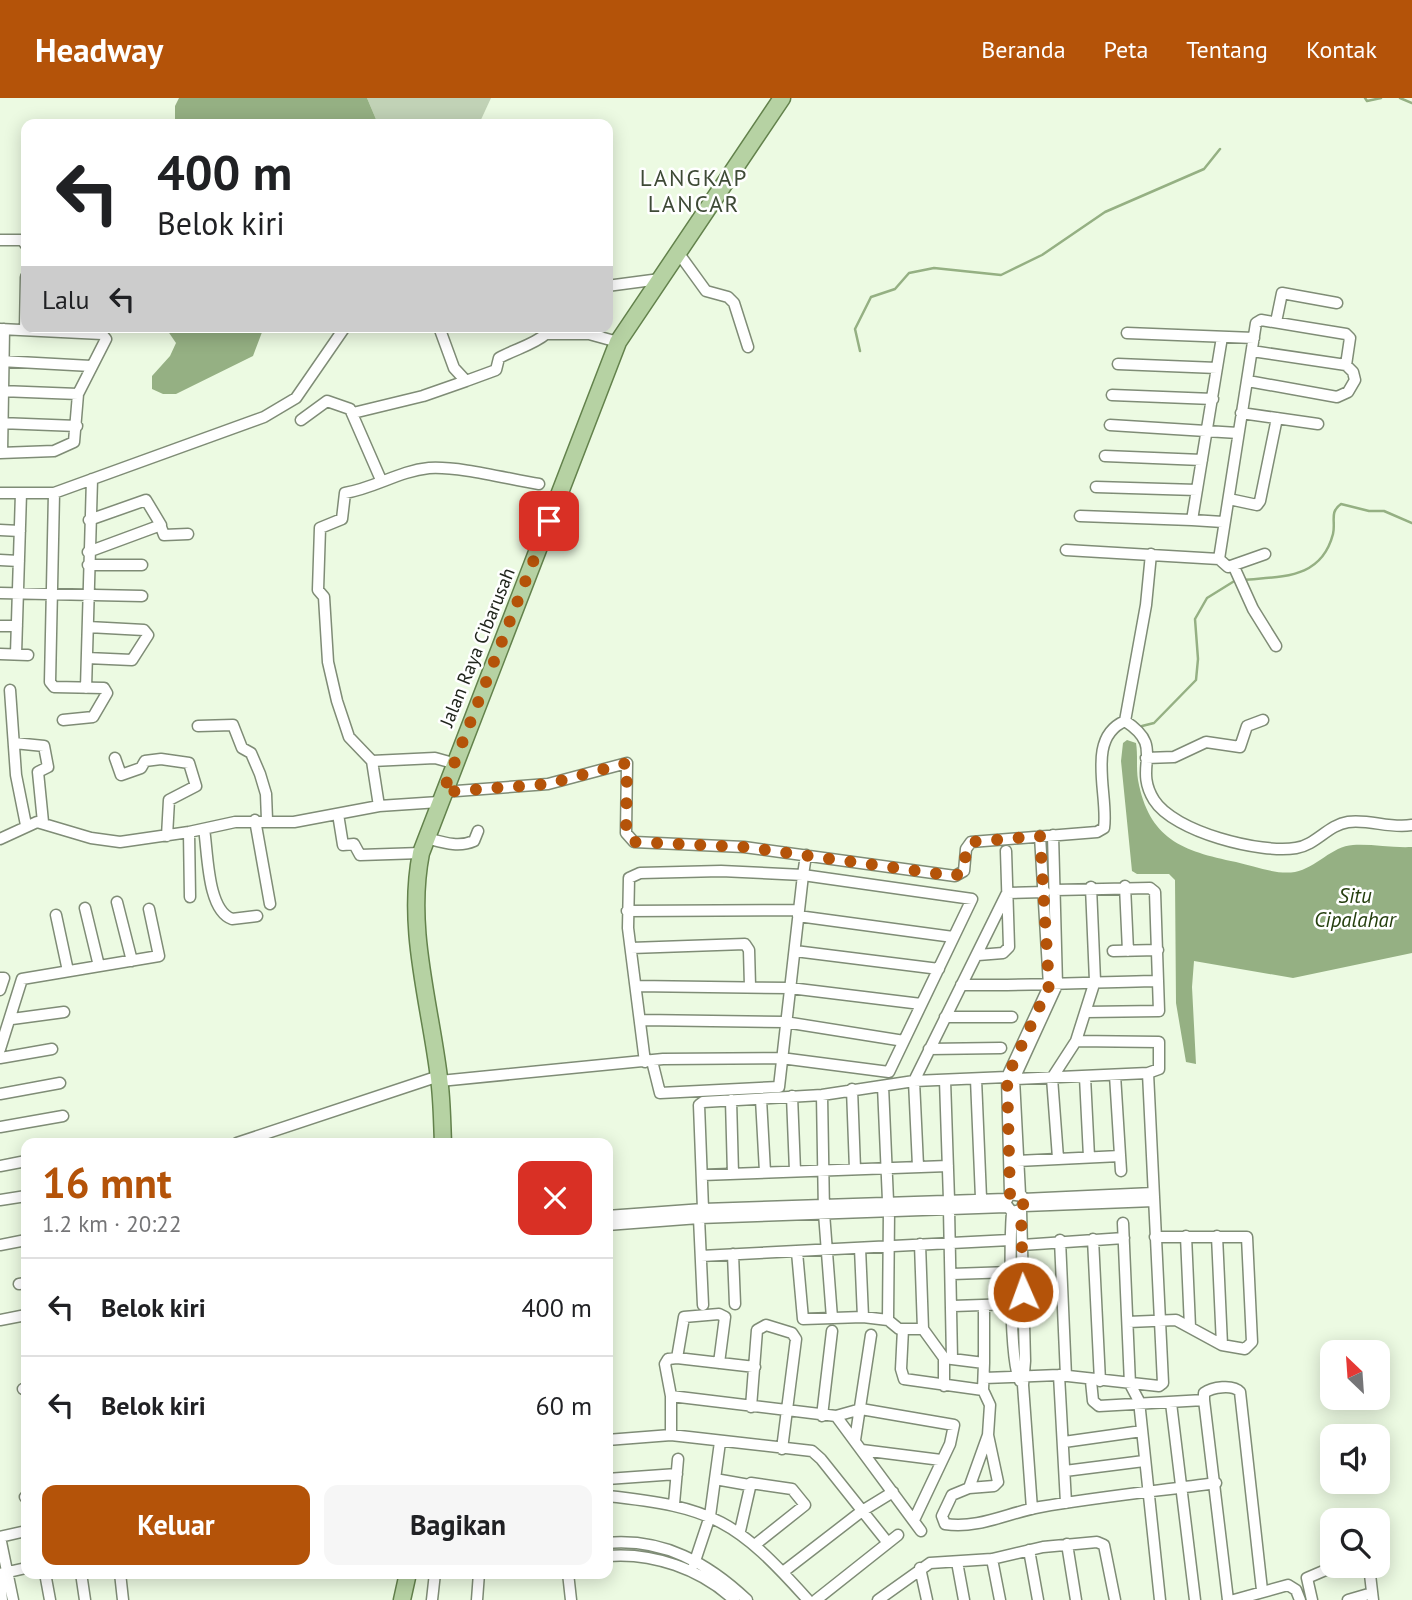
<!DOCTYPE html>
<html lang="id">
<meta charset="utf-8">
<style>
body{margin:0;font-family:"PT Sans",sans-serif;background:#f6f6f6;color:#202124;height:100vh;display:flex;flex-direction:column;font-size:26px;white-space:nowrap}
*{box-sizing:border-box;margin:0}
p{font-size:23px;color:#757577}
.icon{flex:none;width:38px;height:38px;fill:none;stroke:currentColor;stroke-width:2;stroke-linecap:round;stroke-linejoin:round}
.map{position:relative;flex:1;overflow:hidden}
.sheet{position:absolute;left:21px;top:1040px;width:592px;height:441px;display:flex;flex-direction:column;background:#fff;border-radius:14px;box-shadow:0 4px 18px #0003}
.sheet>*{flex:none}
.top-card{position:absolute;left:21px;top:21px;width:592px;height:214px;border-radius:14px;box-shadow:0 4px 18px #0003;background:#fff;color:#202124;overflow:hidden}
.needle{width:46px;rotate:335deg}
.fabs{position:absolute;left:1320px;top:1242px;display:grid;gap:14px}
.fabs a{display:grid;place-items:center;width:70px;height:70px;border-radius:14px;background:#fff;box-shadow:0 4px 18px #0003;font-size:35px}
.pin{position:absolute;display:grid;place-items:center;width:60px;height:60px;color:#fff;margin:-30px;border-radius:14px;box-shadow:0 4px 10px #0006}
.me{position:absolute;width:77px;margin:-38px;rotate:358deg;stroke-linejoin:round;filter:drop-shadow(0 0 5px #0008)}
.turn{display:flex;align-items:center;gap:24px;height:147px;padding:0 21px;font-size:32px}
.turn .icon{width:91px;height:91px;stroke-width:2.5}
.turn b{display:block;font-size:49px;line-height:60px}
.then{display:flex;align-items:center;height:66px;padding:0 21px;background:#0003;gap:14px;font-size:26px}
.round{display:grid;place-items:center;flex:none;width:74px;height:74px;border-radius:14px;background:#f6f6f6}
.head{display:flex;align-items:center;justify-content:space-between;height:119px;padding:0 21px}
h1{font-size:42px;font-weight:700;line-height:52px;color:#b45309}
.action{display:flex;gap:14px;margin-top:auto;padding:14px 21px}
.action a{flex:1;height:80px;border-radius:14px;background:#b45309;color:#fff;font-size:28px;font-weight:700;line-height:80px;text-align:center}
.action a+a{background:#f6f6f6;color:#202124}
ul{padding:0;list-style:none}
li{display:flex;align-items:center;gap:21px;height:98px;padding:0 21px;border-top:2px solid #e0e0e0}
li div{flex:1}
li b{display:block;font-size:26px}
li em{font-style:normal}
header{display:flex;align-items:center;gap:42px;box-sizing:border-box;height:98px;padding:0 35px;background:#b45309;color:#fff}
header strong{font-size:33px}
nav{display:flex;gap:38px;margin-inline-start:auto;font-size:24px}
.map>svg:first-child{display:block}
.green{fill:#c1d2b6}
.water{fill:#95b083}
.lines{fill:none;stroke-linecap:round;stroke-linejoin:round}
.stream{stroke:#95b083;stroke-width:2.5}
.street-casing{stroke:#7f8c76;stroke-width:13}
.primary-casing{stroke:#63824c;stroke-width:19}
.street{stroke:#fff;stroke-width:10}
.primary{stroke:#b6d2a3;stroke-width:16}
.route{stroke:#b45309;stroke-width:12;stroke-dasharray:0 21.6}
.labels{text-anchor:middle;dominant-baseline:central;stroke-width:5;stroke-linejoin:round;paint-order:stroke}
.street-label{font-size:19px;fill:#21261d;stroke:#fff}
.water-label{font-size:21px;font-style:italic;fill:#253f0e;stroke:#fff}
.quarter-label{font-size:23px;letter-spacing:2px;fill:#3e4a36;stroke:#fff}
</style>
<header>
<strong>Headway</strong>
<nav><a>Beranda</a><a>Peta</a><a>Tentang</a><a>Kontak</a></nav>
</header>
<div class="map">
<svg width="1412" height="1502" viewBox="0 0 1412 1502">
<rect width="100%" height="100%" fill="#ecfae2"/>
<path class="green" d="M367,0h124l-12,26h-101z"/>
<path class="water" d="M179,0h188l11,26h-203v-18z
M165,229h99l-11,29 -77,38h-13l-11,-5v-13l18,-20 6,-13z
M1127,642l9,3c2,12 0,25 2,37 11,59 44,71 98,82 18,4 40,13 59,10 21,-4 37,-26 58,-27 20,-1 39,3 59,2v106l-119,25 -99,-17 -2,26 4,77 -10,-2 -10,-59 -1,-123 -6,-6h-32l-5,-3 -11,-110 2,-18z"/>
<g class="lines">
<path class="stream" d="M1365,0l2,3 14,-3
M1400,0l12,5
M860,253l-5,-22 16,-32 24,-8 14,-16 25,-5 67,7 41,-20 63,-43 99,-43 16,-20
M1243,482c38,-4 78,0 90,-46 3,-12 -4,-22 8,-30l28,7h15l28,12
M1142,628l12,-3 42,-43 2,-21 -3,-40 12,-21 29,-18"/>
<g class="street-casing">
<path id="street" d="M0,142h22l4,5
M677,153l29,40 22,6 6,6 14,44
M607,188l53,-7
M1276,224l6,-29 55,10
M439,229l15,41 12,13 30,-11 3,-12c16,-9 34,-13 47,-24h43l29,8
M0,231l102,5 4,5 -28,55 -4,48 -20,9 -54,2
M25,231l1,-52
M1127,235l127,5
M0,263l91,5
M1118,266l99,4
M1248,283l89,16 11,-5 7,-12 -2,-8 -7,-7 -94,-14
M1,293l77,3
M1112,297l101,4
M353,315l70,-17 43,-15
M1241,315l77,11
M301,322l26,-19 23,8 31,71
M0,325l77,3
M1110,327l128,8
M2,355l2,-124
M1105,358l97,4
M1096,389l101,3
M0,395h54l210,-76 32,-19 49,-71
M54,395l-4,189 4,5 50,1 3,5 -14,24 -30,3
M1229,401l28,6 3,-4 17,-83
M1080,418l112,4 30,-183
M1192,422l31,2
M161,429l3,8 24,-1
M0,432l20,1
M1066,452l153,9 9,8 37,-13
M88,454l73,-27 -15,-25 -57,20
M1219,461l37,-236 5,-3 85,14 4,4 -4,27
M0,462l19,1
M88,467h54
M1234,469l19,42 23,37
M0,495l142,3
M0,528h17
M0,556l28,1
M16,556l5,-161
M87,560l45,2 16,-25 -4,-5 -56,-3
M86,590l6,-209
M10,592l6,85 10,50
M1125,623l21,-116 5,-51
M198,628l35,-1 9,23 9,5 9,21 6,20 1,26
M14,645l30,3 4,21 -10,5 5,50
M115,660l6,17 20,-7 4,-7 16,-2 28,4 7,23 -27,14 -2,36
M1146,660l28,-1 32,-15 34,5 7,-21 16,-6
M372,663l63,-3 18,5
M443,694l105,-8 79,-21 -1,70 8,9 110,5 211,29 9,-5 2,-22 5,-7 126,-10 7,-4c5,-33 -19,-90 21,-107 42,27 7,44 29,79 20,32 107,54 142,48 20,-3 32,-23 52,-26 22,-3 42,7 64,3
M379,708l-7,-45 -23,-24 -12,-36 -9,-39 -4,-65 -6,-7 2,-62 22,-9 3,-26c30,-5 54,-22 84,-25 30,-2 79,11 110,16
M338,716l5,31 11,-1 6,11 61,-2
M255,722l15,84
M204,731c4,24 3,81 28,90l25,-3
M189,734l1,65
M426,740c16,4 32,10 48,3l4,-10
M0,741l37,-17 54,16 29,4 69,-10 46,-10h59l85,-16 60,-4
M1125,788l3,65
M1055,792l95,-2 5,4 4,119 -73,1
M117,804l15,59
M85,810l14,58
M627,813l172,-1
M56,817l12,56
M798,818l155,21
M631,850l114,-4 4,6 1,36
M795,853l144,18
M1113,853l45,-1
M978,857l25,-2 6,-6 -3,-96
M0,880h4l-4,12
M961,887c66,1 131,-3 197,-4
M636,888l154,2 131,16
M945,919h67
M12,921l52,-7
M642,922l143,2 119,19
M0,951l22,-70 137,-23 -10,-47
M929,951l72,-1
M0,960l52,-9
M645,964l-17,-134 1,-50 11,-5 81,-2 82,4 -24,212 -119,6 -8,-32
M1115,977l6,96
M1085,979l4,80
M976,981l5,119
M1014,981l134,-6 11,-4v-27l-83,-1
M945,982l4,120
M440,983l223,-22 118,-1 108,14 83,-173 -169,-24 3,-20
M883,988l5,115
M852,991l3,80
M0,996l60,-11
M822,997l2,118 8,105
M792,998l3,75
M761,1001l4,73
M731,1002l2,74
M0,1029l63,-11
M237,1045l202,-67
M1058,1060l-6,-80 24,-37 19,-60 -4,-94
M1017,1063l103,-5
M0,1068l26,-5
M918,1068l-4,-85 93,-188 38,-1
M702,1077l246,-9
M1010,1096l12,2 2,6 -3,8 -9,2 -7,-9 5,-9 -3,-117 42,-91 -9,-150
M1020,1096l-6,-115 43,-94 -4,-150
M1023,1101l130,-6
M0,1102l26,-4
M1024,1108l130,-5
M703,1111l-4,-104 4,-3 119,-7 92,-14 93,-4
M949,1111l3,150
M1021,1112l4,151 -2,24 9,124
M1012,1114c-2,27 -3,151 8,169
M607,1118l96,-7 303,-10
M699,1120l4,87
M1123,1125l7,161 9,17 21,199
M607,1127l92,-7 307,-11
M1186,1138l4,91
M1217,1138l5,109
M1093,1141l7,142
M1060,1142l6,136
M920,1146l3,85
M0,1147l26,-5
M1022,1147l102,-7
M860,1150l3,69
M797,1154l6,67 60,-2 25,3 11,9h24l21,29 40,5 -1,27 7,15 -2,30 10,47 -4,4 -25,2 -17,7 -10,21 3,8c34,5 62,-11 95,-17 58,-10 117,-16 176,-24
M733,1156l2,50
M701,1158l309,-16
M952,1176l59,-2
M19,1186l7,-1
M984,1207v58
M953,1208l59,-2
M0,1222l26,-5
M888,1222l1,-109
M1128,1224l48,-2 46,25 23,4 7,-7 -5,-105h-92
M903,1231l-2,40 3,10 79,11
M677,1260l7,-41 35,-3 6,3 -6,46
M944,1260v28
M1059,1277l7,128
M984,1280l75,-3 100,11 4,-3 -15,-310
M1091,1283l2,20 6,5 105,-6
M23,1291h3
M671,1298l165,20 85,115
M1171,1305l24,197
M751,1309l6,-77 9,-5 26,8 4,6 -14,110
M822,1318l10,-85
M836,1318l25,-7 93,16 -4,19 -36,76
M671,1337v-39l-6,-32 3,-5 9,-1 78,9
M607,1342l64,-5 141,16 9,8 67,84
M855,1342l16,-105
M1064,1344l78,-11
M862,1352l79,10
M1065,1373l79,-10
M607,1381l70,-5
M715,1381l34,6
M969,1390l19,-53
M607,1398c107,11 130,25 201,104
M25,1399h1
M674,1406l4,-45
M740,1433l11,-48 41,6 13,16 -49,39
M0,1439l13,63
M0,1439l26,-6
M607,1445c56,-5 101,20 140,57
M1067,1446l9,56
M1029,1452l9,50
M607,1458c45,-4 94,13 127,44
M992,1461l8,41
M957,1464l7,38
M694,1466l16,-48 10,-74
M1369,1468l4,34
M920,1470l7,32
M783,1474l79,-61 31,-19
M45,1475l5,27
M81,1475l4,27
M120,1475l3,27
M568,1475l3,27
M0,1476l26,-6
M0,1483l2,19
M432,1502l3,-27
M477,1502l2,-27
M816,1502l82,-65
M878,1502l52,-37 62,-4 51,-12 54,-5 7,3 11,55
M1228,1502l-24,-200v-7c8,-6 29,-9 36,-1l22,198
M1234,1502l54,-15 8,5 4,10
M1312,1502l-5,-22 28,-12
M1348,1502l24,-7"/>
</g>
<g class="primary-casing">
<path id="primary" d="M443,1045c-1,-22 -1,-44 -4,-65 -9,-75 -33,-149 -18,-225l197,-511 164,-244
M402,1502l6,-27"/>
</g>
<use href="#street" class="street"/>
<use href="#primary" class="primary"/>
</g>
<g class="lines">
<path class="route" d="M549,423l-106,271 105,-8 79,-21 -1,70 8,9 110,5 211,29 9,-5 2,-22 5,-7 69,-6 9,150 -42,91 3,117h10l4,8 -3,8 2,82"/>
</g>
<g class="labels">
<g class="street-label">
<text transform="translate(477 549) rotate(-68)">Jalan Raya Cibarusah</text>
</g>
<g class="water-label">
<text x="1355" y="797">Situ<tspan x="1355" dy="24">Cipalahar</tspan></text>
</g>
<g class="quarter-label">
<text x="694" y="79">LANGKAP<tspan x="694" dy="26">LANCAR</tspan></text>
</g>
</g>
</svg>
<div class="fabs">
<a><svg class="needle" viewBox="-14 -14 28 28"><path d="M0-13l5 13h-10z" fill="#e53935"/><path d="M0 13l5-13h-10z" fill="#757577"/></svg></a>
<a><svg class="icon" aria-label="sound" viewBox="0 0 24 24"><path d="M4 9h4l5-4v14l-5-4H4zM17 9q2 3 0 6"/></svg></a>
<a><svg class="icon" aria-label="search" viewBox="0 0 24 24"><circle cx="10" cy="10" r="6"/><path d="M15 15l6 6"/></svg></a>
</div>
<div class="pin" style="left:549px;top:423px;background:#d93025"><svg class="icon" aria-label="arrive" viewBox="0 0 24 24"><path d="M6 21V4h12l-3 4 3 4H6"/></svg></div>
<svg class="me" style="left:1023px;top:1194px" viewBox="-20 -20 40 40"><circle r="17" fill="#b45309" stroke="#fff" stroke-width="3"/><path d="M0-11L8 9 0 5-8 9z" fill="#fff"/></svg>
<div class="top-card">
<div class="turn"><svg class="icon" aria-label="left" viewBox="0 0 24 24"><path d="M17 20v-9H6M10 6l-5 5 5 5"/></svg><div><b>400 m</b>Belok kiri</div></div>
<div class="then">Lalu<svg class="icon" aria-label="left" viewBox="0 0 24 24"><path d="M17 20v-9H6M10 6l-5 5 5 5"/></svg></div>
</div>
<section class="sheet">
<div class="head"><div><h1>16 mnt</h1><p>1.2 km · 20:22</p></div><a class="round" style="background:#d93025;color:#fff"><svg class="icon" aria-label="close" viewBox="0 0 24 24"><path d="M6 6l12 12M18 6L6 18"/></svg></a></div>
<ul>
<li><svg class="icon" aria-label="left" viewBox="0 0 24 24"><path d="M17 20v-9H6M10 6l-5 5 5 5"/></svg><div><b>Belok kiri</b></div><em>400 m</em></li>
<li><svg class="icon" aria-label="left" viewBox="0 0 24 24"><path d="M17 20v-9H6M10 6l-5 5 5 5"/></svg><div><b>Belok kiri</b></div><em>60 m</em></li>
</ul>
<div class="action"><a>Keluar</a><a>Bagikan</a></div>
</section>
</div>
